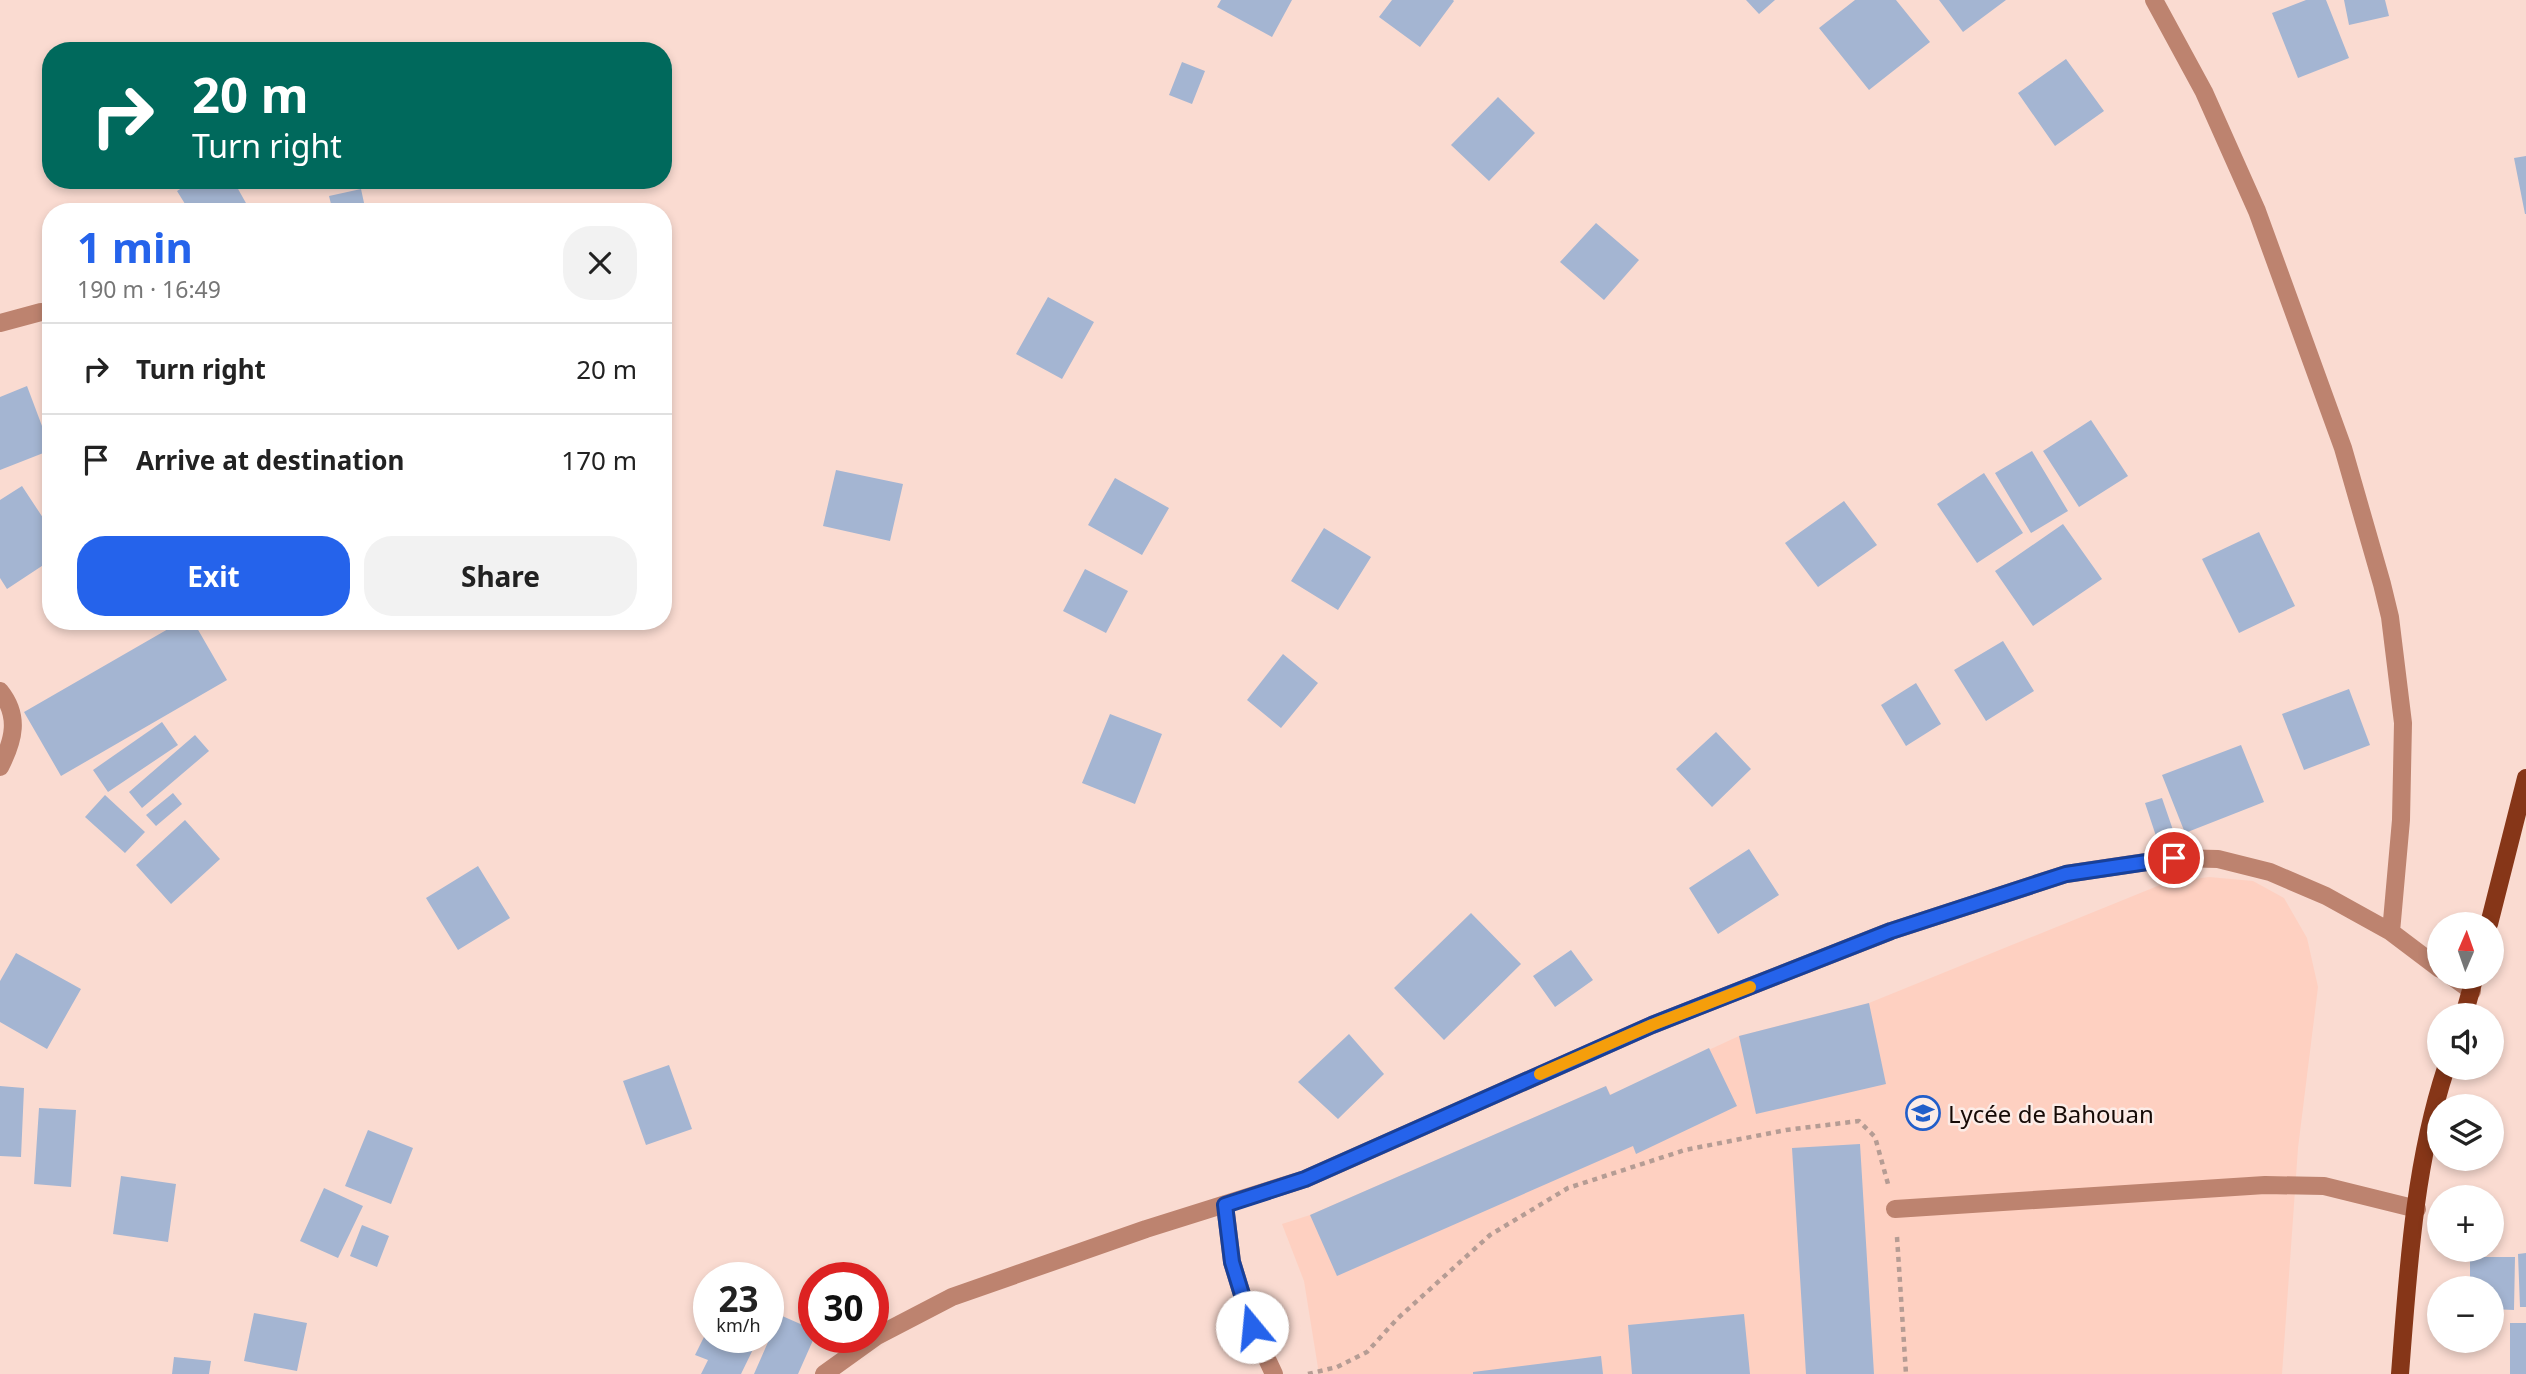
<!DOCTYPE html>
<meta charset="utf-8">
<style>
body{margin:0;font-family:"Noto Sans",sans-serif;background:#f2f2f2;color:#222;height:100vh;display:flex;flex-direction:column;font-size:26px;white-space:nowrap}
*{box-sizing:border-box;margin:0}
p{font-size:23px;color:#767676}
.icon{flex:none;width:38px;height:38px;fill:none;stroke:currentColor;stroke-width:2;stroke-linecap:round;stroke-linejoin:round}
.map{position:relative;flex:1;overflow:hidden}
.details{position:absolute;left:42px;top:203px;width:630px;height:427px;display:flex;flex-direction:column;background:#fff;border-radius:28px;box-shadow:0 4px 10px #0003}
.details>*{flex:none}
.hud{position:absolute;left:42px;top:42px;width:630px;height:147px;border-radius:28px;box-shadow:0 4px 10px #0003;background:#00695c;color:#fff;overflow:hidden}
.needle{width:46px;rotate:2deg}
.controls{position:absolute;left:2427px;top:912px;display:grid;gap:14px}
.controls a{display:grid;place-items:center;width:77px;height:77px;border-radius:50%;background:#fff;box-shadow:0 4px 10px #0003;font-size:35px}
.speed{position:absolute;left:693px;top:1262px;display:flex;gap:14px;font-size:35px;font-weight:700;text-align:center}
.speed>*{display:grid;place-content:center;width:91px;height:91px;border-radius:50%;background:#fff;box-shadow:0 4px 10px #0003;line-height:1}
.speed small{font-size:18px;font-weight:400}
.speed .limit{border:10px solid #d22;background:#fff;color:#111}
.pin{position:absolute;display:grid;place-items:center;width:60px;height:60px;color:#fff;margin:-30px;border:4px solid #fff;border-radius:50%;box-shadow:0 2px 7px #0007}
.me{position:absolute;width:77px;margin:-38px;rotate:343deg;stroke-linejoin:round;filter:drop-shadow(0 0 5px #0008)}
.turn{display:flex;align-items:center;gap:24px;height:147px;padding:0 35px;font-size:32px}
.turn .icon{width:91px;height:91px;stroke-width:2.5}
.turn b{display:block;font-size:49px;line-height:60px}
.round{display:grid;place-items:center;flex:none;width:74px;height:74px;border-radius:28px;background:#f2f2f2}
.summary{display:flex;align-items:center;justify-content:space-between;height:119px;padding:0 35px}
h1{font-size:42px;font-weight:700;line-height:52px;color:#2563eb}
.cta{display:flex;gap:14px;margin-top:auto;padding:14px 35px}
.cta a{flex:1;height:80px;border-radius:28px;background:#2563eb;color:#fff;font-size:28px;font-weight:700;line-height:80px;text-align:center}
.cta a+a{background:#f2f2f2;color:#222}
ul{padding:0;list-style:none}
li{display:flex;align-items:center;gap:21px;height:91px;padding:0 35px;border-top:2px solid #e0e0e0}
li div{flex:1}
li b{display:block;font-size:26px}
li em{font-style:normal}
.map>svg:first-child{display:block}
.built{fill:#fed0c1}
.building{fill:#a4b5d2}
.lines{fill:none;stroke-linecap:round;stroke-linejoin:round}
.path{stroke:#b59c94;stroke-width:4.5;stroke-dasharray:5 5;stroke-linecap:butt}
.minor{stroke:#bd836f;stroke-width:18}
.major{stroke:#863618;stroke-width:18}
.route-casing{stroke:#184099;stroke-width:18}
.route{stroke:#2563eb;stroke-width:12}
.slow{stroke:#f59e0b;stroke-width:12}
.labels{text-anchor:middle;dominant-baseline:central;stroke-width:5;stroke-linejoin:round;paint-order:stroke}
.poi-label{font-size:24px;fill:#160a06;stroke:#fcece7;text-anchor:start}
</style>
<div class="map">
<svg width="2526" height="1374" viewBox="0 0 2526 1374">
<rect width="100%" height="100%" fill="#fadbd1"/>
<path class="built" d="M2209,877l44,4 31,17 23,40 11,49 -20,161 -16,226h-963l-15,-93 -22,-57 28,-9 296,-129 5,9 128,-59 130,-33 296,-120z"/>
<path class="building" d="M1221,0h71l-20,37 -55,-30z
M1392,0h61l1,1 -34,46 -41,-30z
M1746,0h29l-16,14z
M1855,0h41l34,42 -61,48 -50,-62z
M1939,0h67l-43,32z
M2306,0h20l23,58 -51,20 -26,-65z
M2344,0h41l4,16 -40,9z
M359,43l43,6v2h-44z
M2066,59l38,52 -49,35 -37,-53z
M1182,62l23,9 -13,33 -23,-9z
M1498,97l37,36 -46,48 -38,-36z
M2526,156v58h-1l-11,-56z
M195,180h38l18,32h-61l-13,-21z
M361,189l5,23h-33l-4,-16z
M1596,223l43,37 -35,40 -44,-38z
M1048,297l46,25 -32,57 -46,-25z
M27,386l24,64 -51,20v-73z
M2091,420l37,56 -49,31 -36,-56z
M2032,451l36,60 -37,22 -36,-60z
M836,470l67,14 -13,57 -67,-15z
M1984,473l39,60 -46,30 -40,-59z
M1115,478l54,30 -27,47 -54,-30z
M22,486l29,44v30l-44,29 -7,-11v-78z
M1844,501l33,44 -59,42 -33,-44z
M2063,524l39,55 -69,47 -38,-55z
M1324,528l47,29 -33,53 -47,-29z
M2259,532l36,74 -56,27 -37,-74z
M1085,569l43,22 -22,42 -43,-22z
M182,621h11l34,59 -166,96 -37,-64z
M2003,641l31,50 -48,30 -32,-51z
M1283,654l35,29 -37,45 -34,-28z
M1916,683l25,41 -35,22 -25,-41z
M2349,689l21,56 -66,25 -22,-56z
M1110,714l52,20 -27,70 -53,-21z
M162,722l16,23 -70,47 -15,-22z
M1716,732l35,37 -39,38 -36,-38z
M195,735l14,16 -67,57 -13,-16z
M2241,745l23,57 -79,31 -23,-58z
M173,793l9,11 -26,22 -10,-11z
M105,795l40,37 -20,21 -40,-36z
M2162,798l12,35 -17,6 -12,-36z
M185,820l35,39 -49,45 -35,-39z
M1749,849l30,46 -61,39 -29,-46z
M478,866l32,52 -52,32 -32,-52z
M1471,913l50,51 -77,76 -50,-52z
M1571,950l22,30 -38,27 -22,-31z
M16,953l65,36 -34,60 -47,-27v-41z
M1869,1003l17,81 -130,30 -17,-78z
M1349,1034l35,40 -46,45 -40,-37z
M1709,1048l28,58 -101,48 -3,-8 -296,130 -27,-61 296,-129 4,9z
M669,1065l23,64 -46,16 -23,-64z
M0,1086l24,2 -3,69 -21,-1z
M39,1108l37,2 -5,77 -37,-3z
M368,1130l45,18 -22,56 -46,-18z
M1860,1144l14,230h-68l-14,-226z
M121,1176l55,8 -8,58 -55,-8z
M324,1188l39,18 -25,52 -38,-17z
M362,1225l27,11 -12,31 -27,-11z
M2526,1253v54h-6l-2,-53z
M2470,1257h45l-1,53 -22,-1v-21h-22z
M254,1313l53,10 -10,48 -53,-10z
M1744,1314l6,60h-118l-4,-49z
M780,1315l34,15v8l-16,36h-44z
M2510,1323h16v51h-16z
M709,1327v10h50l-18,37h-40l7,-14 -13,-5z
M1601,1356l2,18h-130v-2z
M174,1357l37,4 -2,13h-37z"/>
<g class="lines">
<path class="path" d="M1897,1237l9,137
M1308,1374l29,-7 30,-15 30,-33 93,-84 78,-47 117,-38 101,-20 73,-9 16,16 13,47"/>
<path class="minor" d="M2154,0l50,92 53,119 86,237 39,136 8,33 13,106 -2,97 -10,112
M0,323l41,-11
M0,691c20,25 14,49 0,76
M2451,976l21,15
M1225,1205l7,57 20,65 22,47
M1895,1209l370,-24 59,1 93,23
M824,1374l53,-38 75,-39 194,-68 159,-50 347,-154 239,-94 175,-57 107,-16 45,1 52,13 56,24 65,36 49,37"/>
<path class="major" d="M2489,924l37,-146
M2464,1015l11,-39
M2400,1374c8,-102 14,-209 46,-306"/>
</g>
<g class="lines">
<g class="route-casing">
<path id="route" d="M1252,1327l-20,-65 -7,-57 80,-26 347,-154 239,-94 175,-57 108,-16"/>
</g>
<use href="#route" class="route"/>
<path class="slow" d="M1540,1074l112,-49 98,-38"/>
</g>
<defs>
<g id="school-ring" transform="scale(1.75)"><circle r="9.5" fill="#fcece7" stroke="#215eca" stroke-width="1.5"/><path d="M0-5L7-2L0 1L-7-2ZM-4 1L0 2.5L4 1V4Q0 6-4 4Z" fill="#215eca"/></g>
</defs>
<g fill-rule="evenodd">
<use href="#school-ring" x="1923" y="1113"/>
</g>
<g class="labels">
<g class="poi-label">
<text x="1948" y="1113">Lycée de Bahouan</text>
</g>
</g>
</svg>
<div class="controls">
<a><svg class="needle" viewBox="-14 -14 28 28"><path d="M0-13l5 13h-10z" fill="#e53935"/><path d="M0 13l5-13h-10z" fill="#767676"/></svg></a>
<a><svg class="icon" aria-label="sound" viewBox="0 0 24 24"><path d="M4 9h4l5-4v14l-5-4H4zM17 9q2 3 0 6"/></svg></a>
<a><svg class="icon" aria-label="layers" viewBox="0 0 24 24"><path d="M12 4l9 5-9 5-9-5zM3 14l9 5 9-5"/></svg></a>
<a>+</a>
<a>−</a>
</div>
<div class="speed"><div>23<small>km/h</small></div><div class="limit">30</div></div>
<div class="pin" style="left:2174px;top:858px;background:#d93025"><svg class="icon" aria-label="arrive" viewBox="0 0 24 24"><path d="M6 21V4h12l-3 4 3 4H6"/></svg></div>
<svg class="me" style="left:1252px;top:1327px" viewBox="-20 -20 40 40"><circle r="19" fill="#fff"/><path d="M0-13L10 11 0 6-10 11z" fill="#2563eb"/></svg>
<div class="hud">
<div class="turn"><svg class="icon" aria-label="right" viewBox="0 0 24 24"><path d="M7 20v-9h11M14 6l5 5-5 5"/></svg><div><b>20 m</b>Turn right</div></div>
</div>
<section class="details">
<div class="summary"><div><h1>1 min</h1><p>190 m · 16:49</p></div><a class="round"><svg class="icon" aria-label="close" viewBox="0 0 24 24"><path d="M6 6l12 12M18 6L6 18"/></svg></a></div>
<ul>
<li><svg class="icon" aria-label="right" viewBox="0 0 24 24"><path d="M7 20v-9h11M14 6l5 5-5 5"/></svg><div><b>Turn right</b></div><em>20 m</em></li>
<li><svg class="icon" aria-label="arrive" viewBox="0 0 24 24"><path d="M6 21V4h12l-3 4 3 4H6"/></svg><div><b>Arrive at destination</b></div><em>170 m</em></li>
</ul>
<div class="cta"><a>Exit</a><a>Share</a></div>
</section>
</div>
